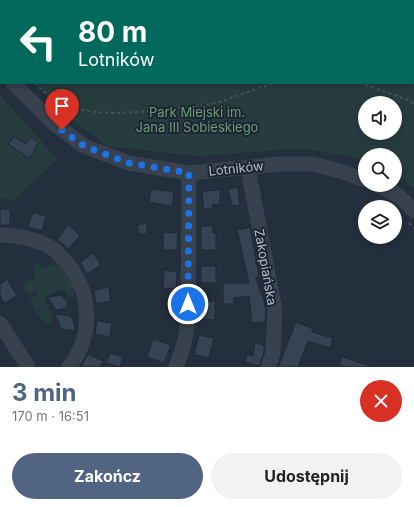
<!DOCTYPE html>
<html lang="pl">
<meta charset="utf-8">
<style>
body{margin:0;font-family:Inter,sans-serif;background:#f2f2f2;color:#222;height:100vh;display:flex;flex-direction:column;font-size:15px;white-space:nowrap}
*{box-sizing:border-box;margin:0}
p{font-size:13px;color:#767676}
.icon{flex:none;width:22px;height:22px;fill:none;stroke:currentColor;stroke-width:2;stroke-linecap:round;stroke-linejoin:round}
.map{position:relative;height:367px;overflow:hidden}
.panel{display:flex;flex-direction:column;background:#fff;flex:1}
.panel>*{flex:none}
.guide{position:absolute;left:0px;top:0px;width:414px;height:84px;box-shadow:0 2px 6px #0003;background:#00695c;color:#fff;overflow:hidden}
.fabs{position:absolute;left:358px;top:96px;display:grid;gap:8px}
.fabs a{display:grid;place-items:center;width:44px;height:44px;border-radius:50%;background:#fff;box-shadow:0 2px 6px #0003;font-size:20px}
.pin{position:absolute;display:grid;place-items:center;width:34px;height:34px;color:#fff;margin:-41px -17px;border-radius:50% 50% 50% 0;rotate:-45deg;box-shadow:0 0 4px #0007}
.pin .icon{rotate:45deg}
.me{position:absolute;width:44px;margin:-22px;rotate:0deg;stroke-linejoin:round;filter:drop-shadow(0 0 3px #0008)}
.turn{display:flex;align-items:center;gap:14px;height:84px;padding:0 12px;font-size:18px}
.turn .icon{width:52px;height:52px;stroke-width:2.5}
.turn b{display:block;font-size:28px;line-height:34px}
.round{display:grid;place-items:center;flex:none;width:42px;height:42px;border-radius:21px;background:#f2f2f2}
.headline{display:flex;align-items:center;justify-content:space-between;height:68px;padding:0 12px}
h1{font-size:24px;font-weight:700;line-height:30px;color:#516482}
.action{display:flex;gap:8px;margin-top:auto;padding:8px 12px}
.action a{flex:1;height:46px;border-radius:24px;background:#516482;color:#fff;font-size:16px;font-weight:700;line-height:46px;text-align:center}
.action a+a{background:#f2f2f2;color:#222}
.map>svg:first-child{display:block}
.green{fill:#263c3f;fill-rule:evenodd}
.building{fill:#364354;stroke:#1f2835}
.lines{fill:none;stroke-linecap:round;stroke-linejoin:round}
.path{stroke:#3f5557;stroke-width:2;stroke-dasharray:3 3;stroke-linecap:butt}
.minor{stroke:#38414e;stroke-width:15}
.route{stroke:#1a73e8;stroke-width:7;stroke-dasharray:0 12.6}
.labels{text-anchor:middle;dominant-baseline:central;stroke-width:4;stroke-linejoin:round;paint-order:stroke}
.park-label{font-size:13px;fill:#6b9a76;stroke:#1d2633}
.street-label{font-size:13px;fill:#b4bcc9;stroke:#1d2633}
</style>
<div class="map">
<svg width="414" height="367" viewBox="0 0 414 367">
<rect width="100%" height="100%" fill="#242f3e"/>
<path class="green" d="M0,0h414v189l-9,-8 -10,-5v-21h-30v8l-12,-6 -39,-7h-33l-84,6 -90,-10 -53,-40 -17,-23h376v-82h-412v29zM365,103h30v30h-30z
M0,93l5,8 52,58 -44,42 -13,-3z
M38,262l4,6 15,-4 4,1c5,13 15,14 12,31h-5l-3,-5 -5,-2 -14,9 -1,3 8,17 -3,7c-9,-3 -17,-18 -20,-26l8,-5 -1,-2 -2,-1 -3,4 -4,-1 -3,-3 -1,-5 3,-5 5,-1 4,-4 -2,-4v-8z"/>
<path class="building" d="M14,136l12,8 4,-7 8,5 -8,17 -22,-15z
M238,187l2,18 -8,1 -4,-17z
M151,189l23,3 -2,14 -23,-4z
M220,190v14l-8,1 1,3 -9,1 -2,-18z
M0,209h10v16h-10z
M33,212l13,4 -4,15 -14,-4z
M138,224h9v10h-9z
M68,225l12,10 -11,14 -12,-9z
M201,226h12v7h3v17h-15z
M250,227l9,50h-3l5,18h2l3,17 -1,10 -13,1 -3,-27 -15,2v6h-11v-21h26l-12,-53z
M163,232l15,1 -1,17h-14z
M94,253l7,12 -14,9 -7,-12z
M201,266h15v17h-15z
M164,270l13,2 -1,17 -13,-1z
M7,279l10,17 -13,7 -4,-7v-12z
M109,287l2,14 -15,3 -2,-14z
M62,295l6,9 -2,2 1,2 -11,2 -9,-13z
M201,301h14v19l-14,-1z
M54,314l17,2 4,9v6l-15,-2v-4z
M97,321l15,2 -2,14 -15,-3z
M296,322l17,7 -1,3 21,6 -3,10 -22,-7 -10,26h-20z
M199,335l15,3 -5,20 -15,-3z
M153,339l18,6 -7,18 -17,-6z
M255,343l9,2v7l-5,14 -14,-4 2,-8 6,2z
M110,353l13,4 -3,10 -14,-4z
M88,354l15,7 -3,6h-19z
M342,357l26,8v2h-22l-7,-2z"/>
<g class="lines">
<path class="path" d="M3,0v1
M76,0l2,1
M9,1v-1
M207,1l8,-1
M378,1l1,-1
M413,16l1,-1
M35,83c37,38 86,31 133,26 18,-2 37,-3 55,-8 17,-6 34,-13 52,-18
M360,83l48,17 6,4
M409,223l5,5"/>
<path class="minor" d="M0,64l1,2
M13,83l39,39 32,24 45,17 60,10 91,-9h33l27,7 25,9
M248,168l27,143 -2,42 -5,14
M378,185l21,11 15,15
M0,235c16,0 33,3 48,11 7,3 13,10 18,16 26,30 28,73 3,105
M0,323l28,44
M176,367c7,-17 11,-32 12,-50l1,-144"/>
</g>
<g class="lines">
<path class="route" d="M62,130l22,16 45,17 60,10 -1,131"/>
</g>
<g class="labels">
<g class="park-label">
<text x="197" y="112">Park Miejski im.<tspan x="197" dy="15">Jana III Sobieskiego</tspan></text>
</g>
<g class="street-label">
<text transform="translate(236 168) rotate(-6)">Lotników</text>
<text transform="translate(266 267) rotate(80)">Zakopiańska</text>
</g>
</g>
</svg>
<div class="fabs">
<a><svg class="icon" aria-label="sound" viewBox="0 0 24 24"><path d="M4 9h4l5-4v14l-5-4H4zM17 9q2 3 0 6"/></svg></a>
<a><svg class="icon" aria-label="search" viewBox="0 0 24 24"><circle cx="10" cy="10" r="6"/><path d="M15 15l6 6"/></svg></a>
<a><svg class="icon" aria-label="layers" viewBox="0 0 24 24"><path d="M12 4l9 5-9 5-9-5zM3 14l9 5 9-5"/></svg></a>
</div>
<div class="pin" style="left:62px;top:130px;background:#d93025"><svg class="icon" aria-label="arrive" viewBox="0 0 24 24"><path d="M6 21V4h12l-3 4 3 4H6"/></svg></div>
<svg class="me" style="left:188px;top:304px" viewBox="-20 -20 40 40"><circle r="17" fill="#1a73e8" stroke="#fff" stroke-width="3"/><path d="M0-11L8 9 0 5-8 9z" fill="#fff"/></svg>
<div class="guide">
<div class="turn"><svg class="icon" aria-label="left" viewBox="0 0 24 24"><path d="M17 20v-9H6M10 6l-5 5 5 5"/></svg><div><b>80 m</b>Lotników</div></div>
</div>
</div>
<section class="panel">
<div class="headline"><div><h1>3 min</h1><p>170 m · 16:51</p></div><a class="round" style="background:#d93025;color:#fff"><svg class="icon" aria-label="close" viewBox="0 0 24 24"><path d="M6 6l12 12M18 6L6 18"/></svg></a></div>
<div class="action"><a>Zakończ</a><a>Udostępnij</a></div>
</section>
